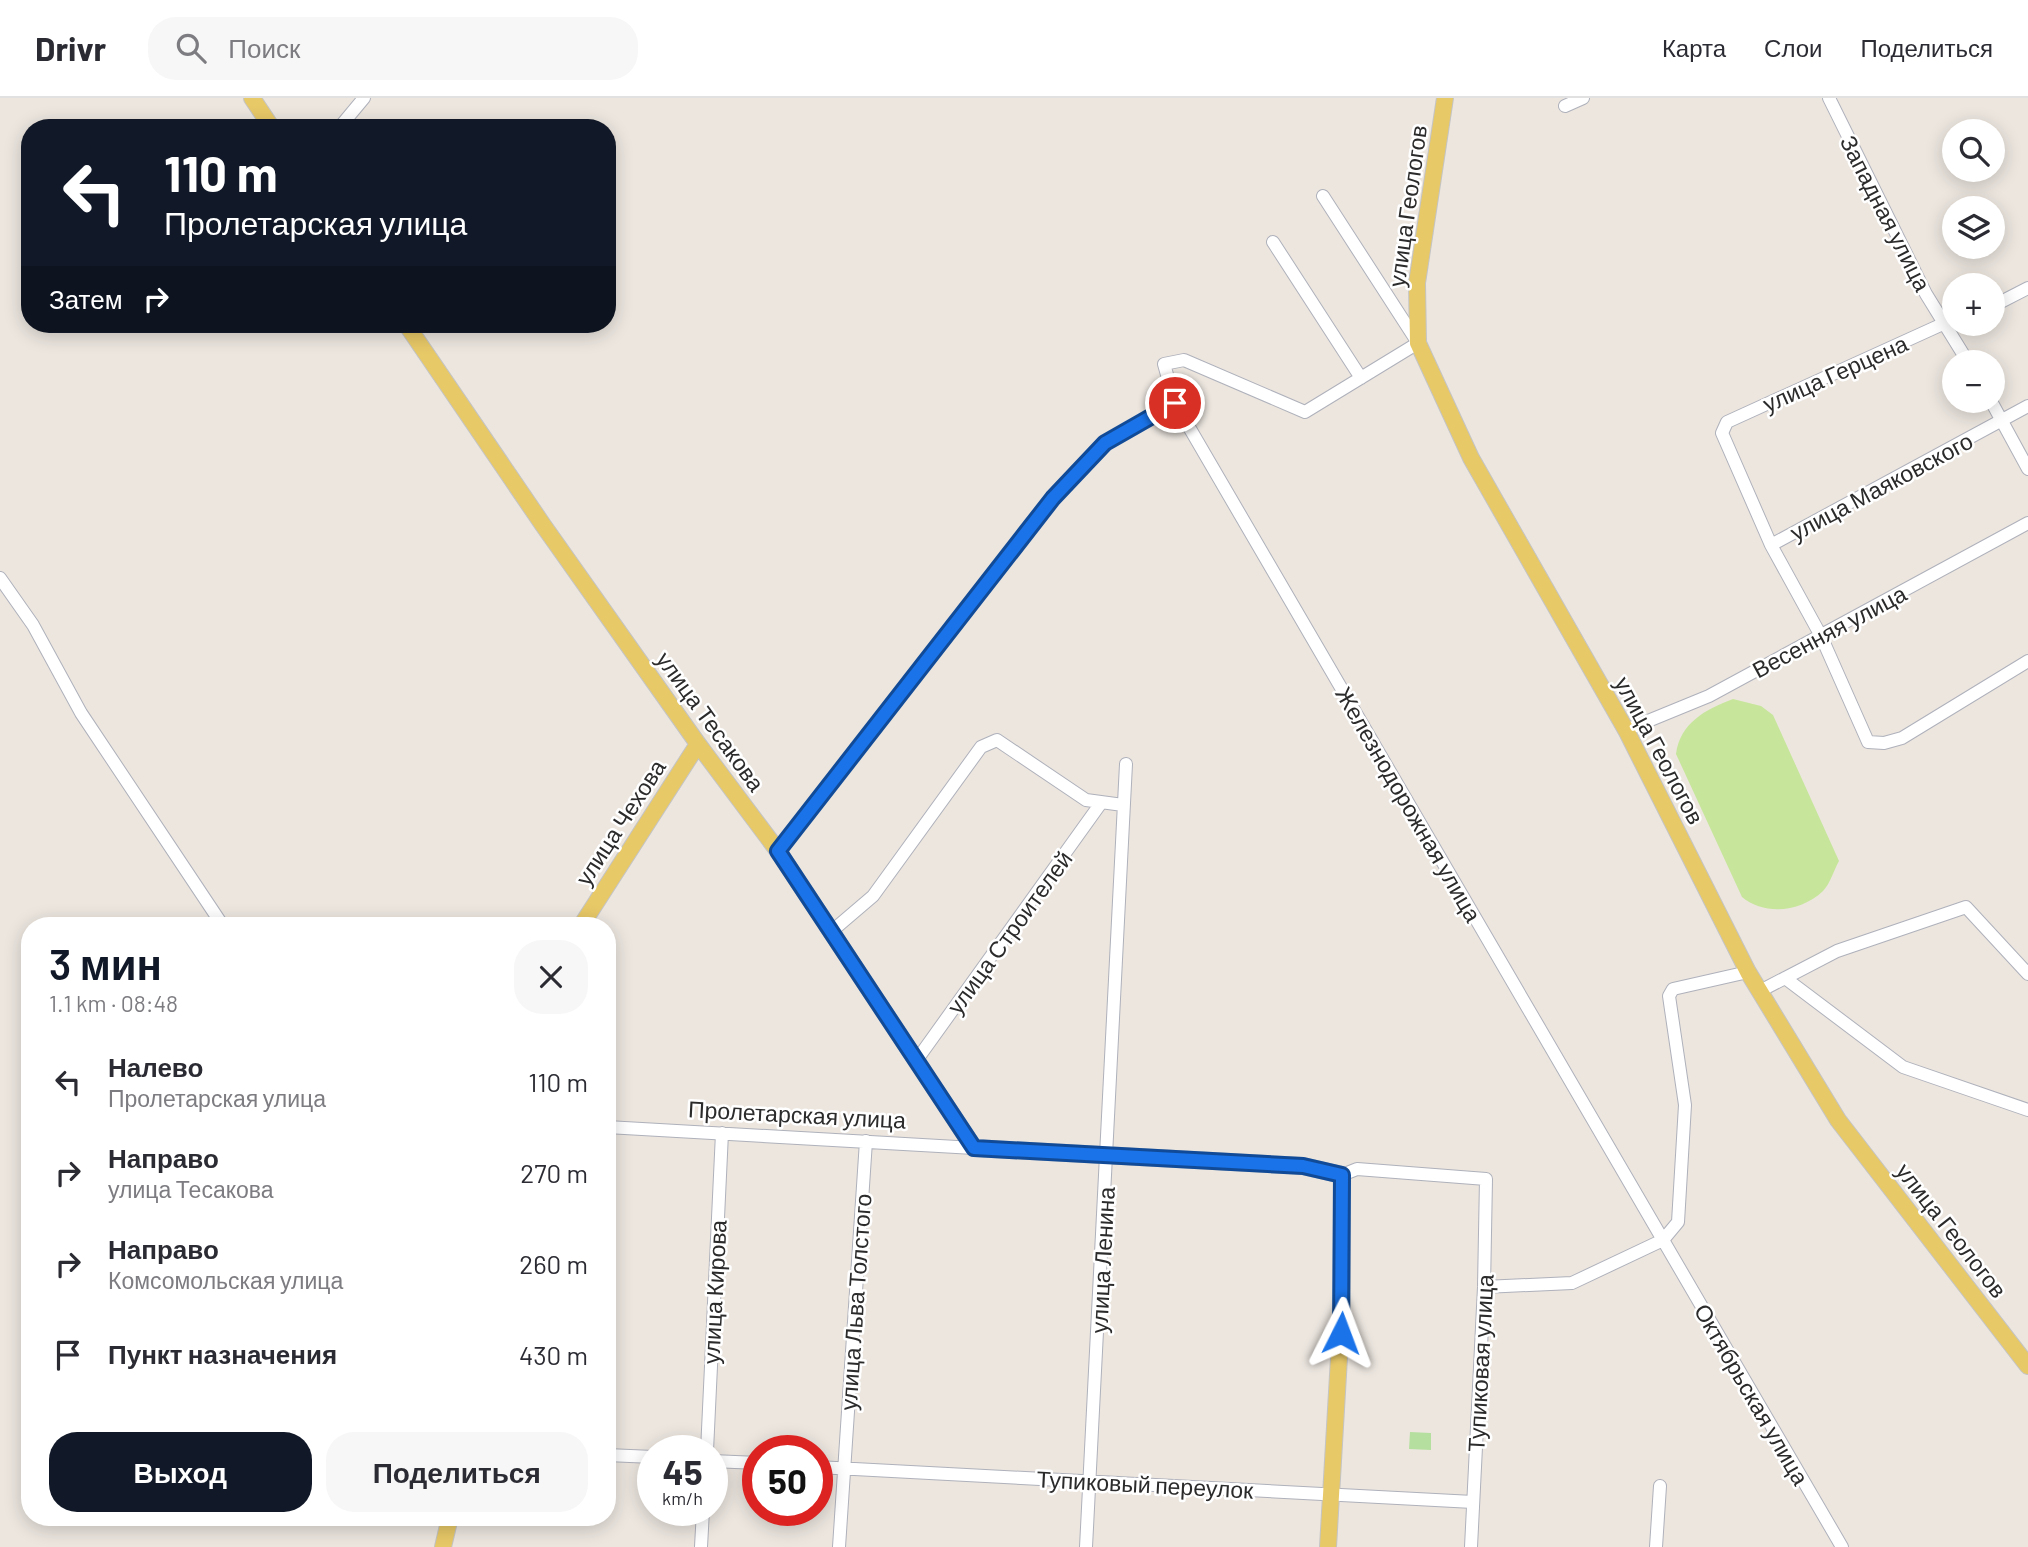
<!DOCTYPE html>
<html lang="ru">
<meta charset="utf-8">
<style>
body{margin:0;font-family:Barlow,sans-serif;background:#f7f7f7;color:#2b2b33;height:100vh;display:flex;flex-direction:column;font-size:26px;white-space:nowrap}
*{box-sizing:border-box;margin:0}
p{font-size:23px;color:#7c7c81}
.icon{flex:none;width:38px;height:38px;fill:none;stroke:currentColor;stroke-width:2;stroke-linecap:round;stroke-linejoin:round}
.map{position:relative;flex:1;overflow:hidden}
.details{position:absolute;left:21px;top:819px;width:595px;height:609px;display:flex;flex-direction:column;background:#fff;border-radius:28px;box-shadow:0 4px 18px #0003}
.details>*{flex:none}
.guide{position:absolute;left:21px;top:21px;width:595px;height:214px;border-radius:28px;box-shadow:0 4px 18px #0003;background:#111827;color:#fff;overflow:hidden}
.tools{position:absolute;left:1942px;top:21px;display:grid;gap:14px}
.tools a{display:grid;place-items:center;width:63px;height:63px;border-radius:50%;background:#fff;box-shadow:0 4px 18px #0003;font-size:35px}
.speed{position:absolute;left:637px;top:1337px;display:flex;gap:14px;font-size:35px;font-weight:700;text-align:center}
.speed>*{display:grid;place-content:center;width:91px;height:91px;border-radius:50%;background:#fff;box-shadow:0 4px 18px #0003;line-height:1}
.speed small{font-size:18px;font-weight:400}
.speed .limit{border:10px solid #d22;background:#fff;color:#111}
.pin{position:absolute;display:grid;place-items:center;width:60px;height:60px;color:#fff;margin:-30px;border:4px solid #fff;border-radius:50%;box-shadow:0 2px 7px #0007}
.me{position:absolute;width:77px;margin:-38px;rotate:3deg;stroke-linejoin:round;filter:drop-shadow(0 0 5px #0008)}
.turn{display:flex;align-items:center;gap:24px;height:147px;padding:0 28px;font-size:32px}
.turn .icon{width:91px;height:91px;stroke-width:2.5}
.turn b{display:block;font-size:49px;line-height:60px}
.then{display:flex;align-items:center;height:66px;padding:0 28px;background:#0003;gap:14px;font-size:26px}
.round{display:grid;place-items:center;flex:none;width:74px;height:74px;border-radius:28px;background:#f7f7f7}
.overview{display:flex;align-items:center;justify-content:space-between;height:119px;padding:0 28px}
h1{font-size:42px;font-weight:600;line-height:52px;color:#111827}
.button{display:flex;gap:14px;margin-top:auto;padding:14px 28px}
.button a{flex:1;height:80px;border-radius:28px;background:#111827;color:#fff;font-size:28px;font-weight:600;line-height:80px;text-align:center}
.button a+a{background:#f7f7f7;color:#2b2b33}
ul{padding:0;list-style:none}
li{display:flex;align-items:center;gap:21px;height:91px;padding:0 28px}
li div{flex:1}
li b{display:block;font-size:26px}
li em{font-style:normal}
header{display:flex;align-items:center;gap:42px;box-sizing:border-box;height:98px;padding:0 35px;background:#fff;border-bottom:2px solid #e1e1e2}
header strong{font-size:33px}
nav{display:flex;gap:38px;margin-inline-start:auto;font-size:24px}
.search{width:490px;height:63px;background:#f7f7f7;display:flex;align-items:center;gap:18px;box-sizing:border-box;padding:0 24px;border-radius:28px;color:#7c7c81;font-size:26px}
.map>svg:first-child{display:block}
.green{fill:#b5df9f}
.pitch{fill:#c7e69b}
.lines{fill:none;stroke-linecap:round;stroke-linejoin:round}
.minor-casing{stroke:#afb1bb;stroke-width:14}
.major-casing{stroke:#c4c4c4;stroke-width:18}
.minor{stroke:#fff;stroke-width:12}
.major{stroke:#e8c968;stroke-width:16}
.route-casing{stroke:#114b97;stroke-width:18}
.route{stroke:#1a73e8;stroke-width:12}
.labels{text-anchor:middle;dominant-baseline:central;stroke-width:5;stroke-linejoin:round;paint-order:stroke}
.street-label{font-size:23px;fill:#2b2b2b;stroke:#fff}
</style>
<header>
<strong>Drivr</strong>
<div class="search"><svg class="icon" aria-label="search" viewBox="0 0 24 24"><circle cx="10" cy="10" r="6"/><path d="M15 15l6 6"/></svg>Поиск</div>
<nav><a>Карта</a><a>Слои</a><a>Поделиться</a></nav>
</header>
<div class="map">
<svg width="2028" height="1449" viewBox="0 0 2028 1449">
<rect width="100%" height="100%" fill="#ece6df"/>
<path class="green" d="M1410,1334l21,1v17l-22,-1z"/>
<path class="pitch" d="M1733,601l28,7 12,9 66,146c-5,9 -9,23 -16,30 -22,21 -58,25 -81,6l-66,-143c4,-31 30,-45 57,-55z"/>
<g class="lines">
<g class="minor-casing">
<path id="minor" d="M1829,0l97,196 42,68
M1565,8l18,-8
M339,30l25,-30
M1323,98l95,147 -113,69 -121,-52 -20,4 11,39 667,1144
M1273,144l88,136
M1993,208l35,-18
M1955,225h-10l-218,99 -5,11 49,112 50,91 47,106 16,1 18,-5 126,-77
M1991,303l37,68
M1771,447l257,-139
M0,480l33,47 48,88 142,213
M1626,632l83,-34 319,-173
M778,753l275,-353 52,-55 70,-40
M832,833l41,-35 108,-149 16,-7 89,60 37,5
M1785,880l118,89 125,43
M1760,893l77,-40 129,-44 62,67
M916,963l185,-258
M607,1029l367,21
M1342,1077l15,-6 129,10 -2,108 -13,260
M1484,1189l88,-4 91,-43 15,-18 7,-117 -16,-109 4,-7 75,-17
M707,1353l15,-318
M607,1357l46,2
M712,1363l46,2
M817,1369l656,35
M701,1449l2,-37
M839,1449l27,-406
M1086,1449l40,-783
M1656,1449l4,-61"/>
</g>
<g class="major-casing">
<path id="major" d="M252,0l20,30
M1445,0l-28,185 1,60 53,115 155,272 122,242 90,148 190,246
M406,226l137,201 155,219 80,107 196,297 329,18 39,9v131l-14,241
M581,828l117,-182
M443,1449l7,-30"/>
</g>
<use href="#minor" class="minor"/>
<use href="#major" class="major"/>
</g>
<g class="lines">
<g class="route-casing">
<path id="route" d="M1175,305l-70,40 -52,55 -275,353 196,297 329,18 39,9 -1,158"/>
</g>
<use href="#route" class="route"/>
</g>
<g class="labels">
<g class="street-label">
<text transform="translate(1407 108) rotate(-82)">улица Геологов</text>
<text transform="translate(1886 115) rotate(63)">Западная улица</text>
<text transform="translate(1835 275) rotate(-24)">улица Герцена</text>
<text transform="translate(1881 388) rotate(-28)">улица Маяковского</text>
<text transform="translate(1829 533) rotate(-28)">Весенняя улица</text>
<text transform="translate(711 623) rotate(54)">улица Тесакова</text>
<text transform="translate(1660 652) rotate(62)">улица Геологов</text>
<text transform="translate(1409 706) rotate(60)">Железнодорожная улица</text>
<text transform="translate(620 724) rotate(-57)">улица Чехова</text>
<text transform="translate(1009 834) rotate(-54)">улица Строителей</text>
<text transform="translate(797 1016) rotate(3)">Пролетарская улица</text>
<text transform="translate(1952 1132) rotate(52)">улица Геологов</text>
<text transform="translate(1102 1162) rotate(-87)">улица Ленина</text>
<text transform="translate(714 1194) rotate(-87)">улица Кирова</text>
<text transform="translate(855 1204) rotate(-86)">улица Льва Толстого</text>
<text transform="translate(1480 1265) rotate(-87)">Тупиковая улица</text>
<text transform="translate(1752 1296) rotate(60)">Октябрьская улица</text>
<text transform="translate(1145 1386) rotate(3)">Тупиковый переулок</text>
</g>
</g>
</svg>
<div class="tools">
<a><svg class="icon" aria-label="search" viewBox="0 0 24 24"><circle cx="10" cy="10" r="6"/><path d="M15 15l6 6"/></svg></a>
<a><svg class="icon" aria-label="layers" viewBox="0 0 24 24"><path d="M12 4l9 5-9 5-9-5zM3 14l9 5 9-5"/></svg></a>
<a>+</a>
<a>−</a>
</div>
<div class="speed"><div>45<small>km/h</small></div><div class="limit">50</div></div>
<div class="pin" style="left:1175px;top:305px;background:#d93025"><svg class="icon" aria-label="arrive" viewBox="0 0 24 24"><path d="M6 21V4h12l-3 4 3 4H6"/></svg></div>
<svg class="me" style="left:1341px;top:1235px" viewBox="-20 -20 40 40"><path d="M0-17L14 15 0 8-14 15z" fill="#1a73e8" stroke="#fff" stroke-width="4"/></svg>
<div class="guide">
<div class="turn"><svg class="icon" aria-label="left" viewBox="0 0 24 24"><path d="M17 20v-9H6M10 6l-5 5 5 5"/></svg><div><b>110 m</b>Пролетарская улица</div></div>
<div class="then">Затем<svg class="icon" aria-label="right" viewBox="0 0 24 24"><path d="M7 20v-9h11M14 6l5 5-5 5"/></svg></div>
</div>
<section class="details">
<div class="overview"><div><h1>3 мин</h1><p>1.1 km · 08:48</p></div><a class="round"><svg class="icon" aria-label="close" viewBox="0 0 24 24"><path d="M6 6l12 12M18 6L6 18"/></svg></a></div>
<ul>
<li><svg class="icon" aria-label="left" viewBox="0 0 24 24"><path d="M17 20v-9H6M10 6l-5 5 5 5"/></svg><div><b>Налево</b><p>Пролетарская улица</p></div><em>110 m</em></li>
<li><svg class="icon" aria-label="right" viewBox="0 0 24 24"><path d="M7 20v-9h11M14 6l5 5-5 5"/></svg><div><b>Направо</b><p>улица Тесакова</p></div><em>270 m</em></li>
<li><svg class="icon" aria-label="right" viewBox="0 0 24 24"><path d="M7 20v-9h11M14 6l5 5-5 5"/></svg><div><b>Направо</b><p>Комсомольская улица</p></div><em>260 m</em></li>
<li><svg class="icon" aria-label="arrive" viewBox="0 0 24 24"><path d="M6 21V4h12l-3 4 3 4H6"/></svg><div><b>Пункт назначения</b></div><em>430 m</em></li>
</ul>
<div class="button"><a>Выход</a><a>Поделиться</a></div>
</section>
</div>
